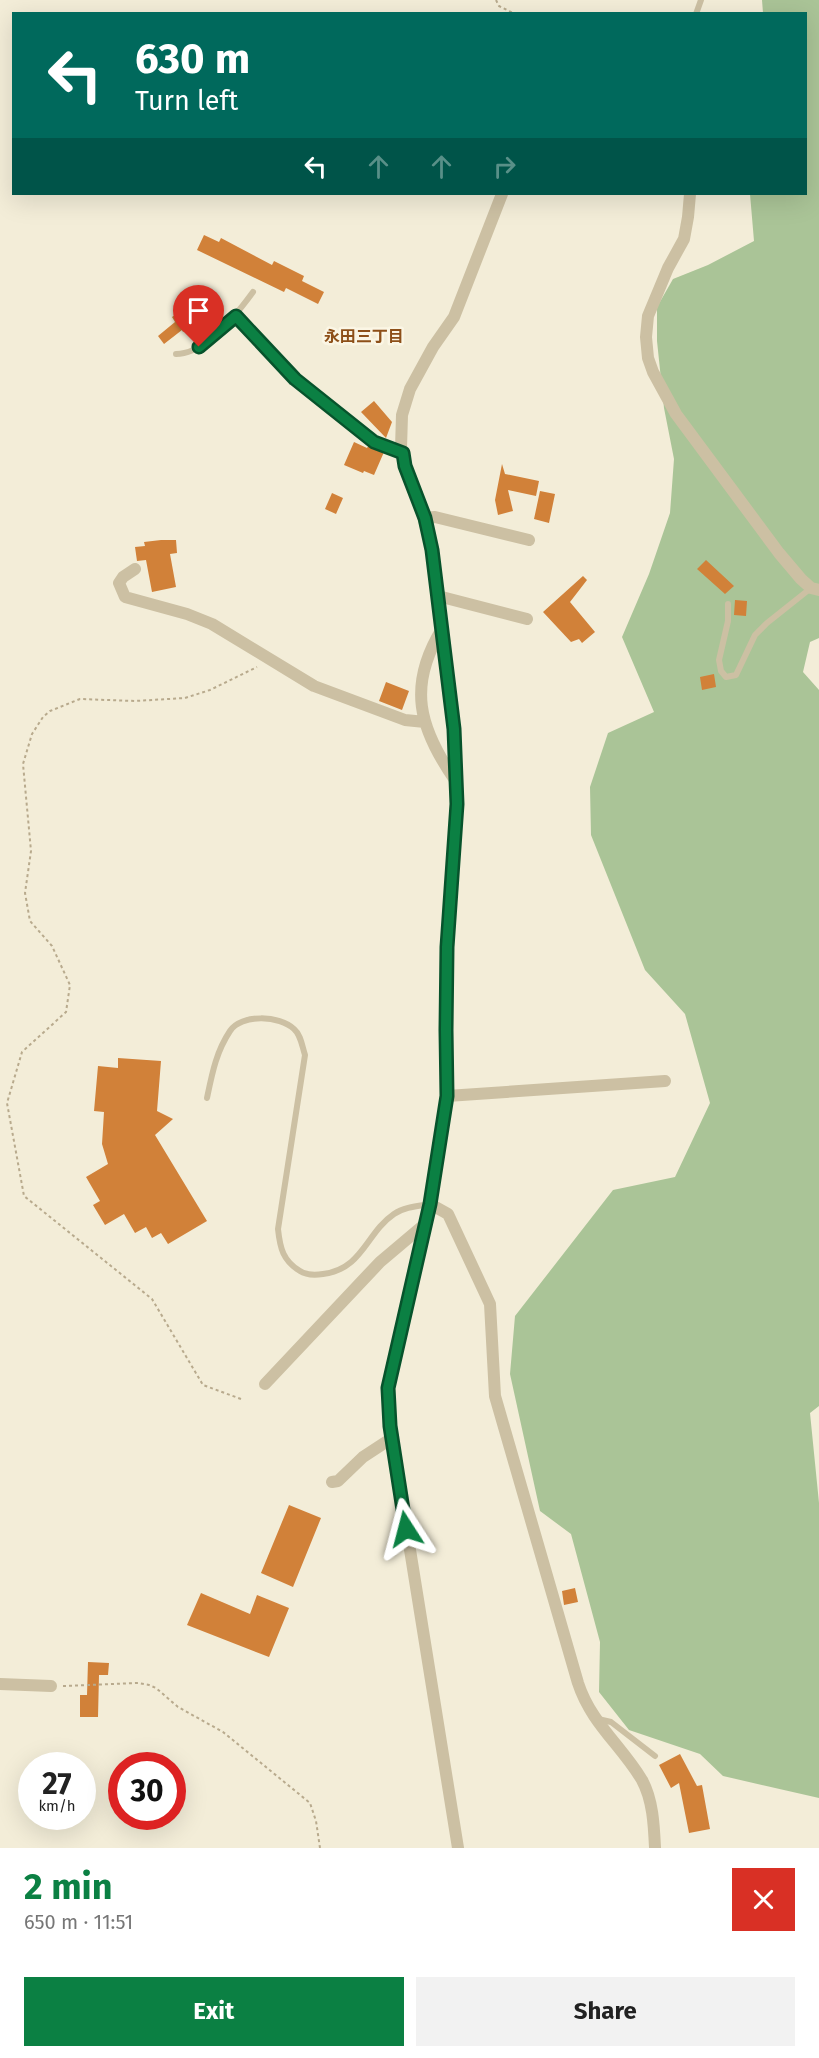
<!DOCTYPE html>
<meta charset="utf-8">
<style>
body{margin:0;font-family:"Fira Sans","Noto Sans JP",sans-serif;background:#f2f2f2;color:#222;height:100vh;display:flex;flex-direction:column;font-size:22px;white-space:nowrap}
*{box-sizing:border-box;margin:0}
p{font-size:20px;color:#767676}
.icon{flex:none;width:33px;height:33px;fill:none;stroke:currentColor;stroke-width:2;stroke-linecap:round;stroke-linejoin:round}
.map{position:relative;height:1848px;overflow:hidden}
.side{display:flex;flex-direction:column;background:#fff;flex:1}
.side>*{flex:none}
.guide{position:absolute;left:12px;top:12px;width:795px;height:183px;border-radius:0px;box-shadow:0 6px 24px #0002;background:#00695c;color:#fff;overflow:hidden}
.speed{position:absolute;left:18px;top:1752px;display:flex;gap:12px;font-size:30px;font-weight:700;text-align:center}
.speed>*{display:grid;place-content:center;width:78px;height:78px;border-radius:50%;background:#fff;box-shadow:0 6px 24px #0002;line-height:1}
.speed small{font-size:15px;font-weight:400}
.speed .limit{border:9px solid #d22;background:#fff;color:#111}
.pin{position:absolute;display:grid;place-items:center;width:51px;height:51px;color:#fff;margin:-62px -26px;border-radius:50% 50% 50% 0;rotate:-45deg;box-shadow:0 0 6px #0007}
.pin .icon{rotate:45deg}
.me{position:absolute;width:66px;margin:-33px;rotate:351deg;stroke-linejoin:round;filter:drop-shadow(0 0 4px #0008)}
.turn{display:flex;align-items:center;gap:21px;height:126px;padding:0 24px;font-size:27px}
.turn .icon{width:78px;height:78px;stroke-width:2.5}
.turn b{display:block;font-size:42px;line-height:51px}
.lanes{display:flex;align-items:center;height:57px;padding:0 24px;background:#0003;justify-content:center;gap:30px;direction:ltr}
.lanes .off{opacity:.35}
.round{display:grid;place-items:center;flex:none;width:63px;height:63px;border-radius:0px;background:#f2f2f2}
.summary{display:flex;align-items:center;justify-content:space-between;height:102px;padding:0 24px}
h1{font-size:36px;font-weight:700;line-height:45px;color:#0b8043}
.button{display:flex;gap:12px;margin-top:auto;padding:12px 24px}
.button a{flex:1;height:69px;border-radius:0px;background:#0b8043;color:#fff;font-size:24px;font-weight:700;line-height:69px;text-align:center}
.button a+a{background:#f2f2f2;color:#222}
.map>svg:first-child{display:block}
.green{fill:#aac497}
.building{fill:#d18139}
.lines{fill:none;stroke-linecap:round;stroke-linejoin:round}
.path{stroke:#b8aa8d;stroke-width:2;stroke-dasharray:3 3;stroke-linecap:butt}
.service{stroke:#ccc0a3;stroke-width:6}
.minor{stroke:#ccc0a3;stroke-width:12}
.route-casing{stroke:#07532c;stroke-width:15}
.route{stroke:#0b8043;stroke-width:10}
.labels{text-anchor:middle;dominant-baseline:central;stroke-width:5;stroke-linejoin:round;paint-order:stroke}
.neighbourhood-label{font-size:16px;font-weight:bold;fill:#8d4f18;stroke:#fbf6e5}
</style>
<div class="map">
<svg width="819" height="1848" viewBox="0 0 819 1848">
<rect width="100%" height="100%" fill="#f3edd8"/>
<path class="green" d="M762,0h57v638l-9,4 -7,30 16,18v716l-9,7 9,90v295l-96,-22 -23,-22 -71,-24 -30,-38 1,-50 -29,-108 -31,-23 -30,-137 5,-58 98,-126 62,-13 35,-74 -25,-89 -40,-44 -54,-135 -1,-48 18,-54 46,-21 -32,-75 27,-63 21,-61 4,-54 -10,-51 -7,-67v-34l16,-28 35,-14 46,-24 -4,-47h56v-180l-43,-1z"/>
<path class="building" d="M204,235l15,7 2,-4 51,27 2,-4 30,15 -2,5 22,11 -6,12 -32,-16 -2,4 -87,-42z
M186,307l19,25 -11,8 -8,-10 -3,2 -1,-2 -18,14 -6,-8 17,-14 -3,-5z
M374,401l18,21 -6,16 -25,-26z
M354,442l13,6 2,-3 15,7 -10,23 -10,-4 -1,2 -19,-8z
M502,464l3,10 34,7 -3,15 -28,-6 5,21 -15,4 -3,-15z
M540,491l15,3 -6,29 -15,-4z
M332,493l11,5 -7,16 -11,-5z
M161,540h15l1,13 -7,1 6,33 -24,5 -6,-32 -9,1 -2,-14 10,-1 -1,-4z
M706,560l28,26 -9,8 -28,-25z
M583,576l4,4 -17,22 25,30 -13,11 -3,-4 -8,3 -28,-30z
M735,600l12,1 -1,15 -12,-1z
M714,674l2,13 -14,3 -2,-13z
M386,682l23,9 -7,19 -23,-9z
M118,1058l43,3 -4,50 16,8 -18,16 52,86 -39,23 -7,-11 -9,5 -6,-11 -11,6 -11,-19 -19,11 -12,-20 7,-4 -14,-24 22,-13 -6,-20 2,-32 -10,-1 4,-45 20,2z
M289,1505l32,13 -28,69 -32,-14z
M575,1588l3,14 -14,3 -2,-14z
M201,1593l49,21 7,-19 32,13 -20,49 -82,-32z
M88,1662l21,1 -1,12h-9l-1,42h-18v-22h7z
M680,1754l17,32 5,-1 8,44 -21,4 -10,-50 -8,5 -12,-23z"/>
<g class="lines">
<path class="path" d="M496,0l3,6 16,8
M241,1399l-38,-14 -51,-86 -128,-103 -17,-93 15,-51 44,-40 4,-27 -18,-39 -22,-25 -5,-28 6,-42 -8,-87 9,-30 11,-17 7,-6 30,-12 55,2 50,-3 25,-8 47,-23
M63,1686l75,-3 11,2 7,3 22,19 45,25 87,71 6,18 4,27"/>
<path class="service" d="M696,14l5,-14
M236,317l59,62 79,63 28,11
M176,354c29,0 61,-40 77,-62
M728,604v17l-9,39 2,11 5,6 10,-2 19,-40 12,-12 44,-35
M207,1098c5,-24 9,-46 23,-67 11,-17 50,-16 64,-2 7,6 8,17 11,26l-27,174c2,19 5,32 22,42 6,4 16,4 23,3 40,-5 43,-41 71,-60 10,-7 24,-8 36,-10
M598,1719l13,3 44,34"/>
<path class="minor" d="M690,194l-2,23 -4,22 -16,29 -20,48 -2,21 2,21 5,14 23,42 103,139 22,26 10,9 8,2
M425,518l10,-1 94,23
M135,569l-12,8 -4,6 6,14 62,17 25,10 102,62 91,34 20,2
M438,596l89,23
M442,629c-35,57 -23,99 13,151
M447,1096l218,-15
M430,1204l18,10 42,90 5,92 83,287c13,40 43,62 64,97 11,20 12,46 13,68
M265,1384l115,-122 45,-38
M332,1482l6,-1 25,-24 29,-19
M0,1684l51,2
M458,1848l-70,-435v-25l42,-184 17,-108 -1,-66 1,-83 10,-143 -3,-75 -22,-179 -13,-49 -14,-35 -4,-18 1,-33 8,-26 23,-42 21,-30 48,-123"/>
</g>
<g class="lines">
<g class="route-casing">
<path id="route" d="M199,347l37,-31 59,63 79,63 29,11 2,13 20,52 7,32 22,179 3,75 -10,143 -1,83 1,66 -17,108 -42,184 2,38 16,103"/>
</g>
<use href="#route" class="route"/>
</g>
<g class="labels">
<g class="neighbourhood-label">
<text x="364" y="336">永田三丁目</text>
</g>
</g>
</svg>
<div class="speed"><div>27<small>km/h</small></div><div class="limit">30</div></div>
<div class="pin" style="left:199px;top:347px;background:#d93025"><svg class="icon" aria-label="arrive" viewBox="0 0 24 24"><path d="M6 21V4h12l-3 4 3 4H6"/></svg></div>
<svg class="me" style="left:406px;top:1529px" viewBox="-20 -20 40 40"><path d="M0-17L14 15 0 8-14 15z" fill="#0b8043" stroke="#fff" stroke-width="4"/></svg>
<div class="guide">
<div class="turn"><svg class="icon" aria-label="left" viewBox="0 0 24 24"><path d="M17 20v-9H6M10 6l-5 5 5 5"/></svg><div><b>630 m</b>Turn left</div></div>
<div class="lanes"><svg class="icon" aria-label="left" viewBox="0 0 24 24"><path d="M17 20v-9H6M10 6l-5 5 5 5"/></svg><svg class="icon off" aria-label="ahead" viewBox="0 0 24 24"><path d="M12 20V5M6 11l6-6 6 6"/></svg><svg class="icon off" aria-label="ahead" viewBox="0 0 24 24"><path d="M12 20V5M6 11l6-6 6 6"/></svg><svg class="icon off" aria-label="right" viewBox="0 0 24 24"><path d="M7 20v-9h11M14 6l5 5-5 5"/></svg></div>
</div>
</div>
<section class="side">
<div class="summary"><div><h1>2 min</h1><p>650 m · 11:51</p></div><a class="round" style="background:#d93025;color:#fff"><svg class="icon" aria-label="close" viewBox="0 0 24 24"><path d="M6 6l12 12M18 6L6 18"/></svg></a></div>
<div class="button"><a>Exit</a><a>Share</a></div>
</section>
